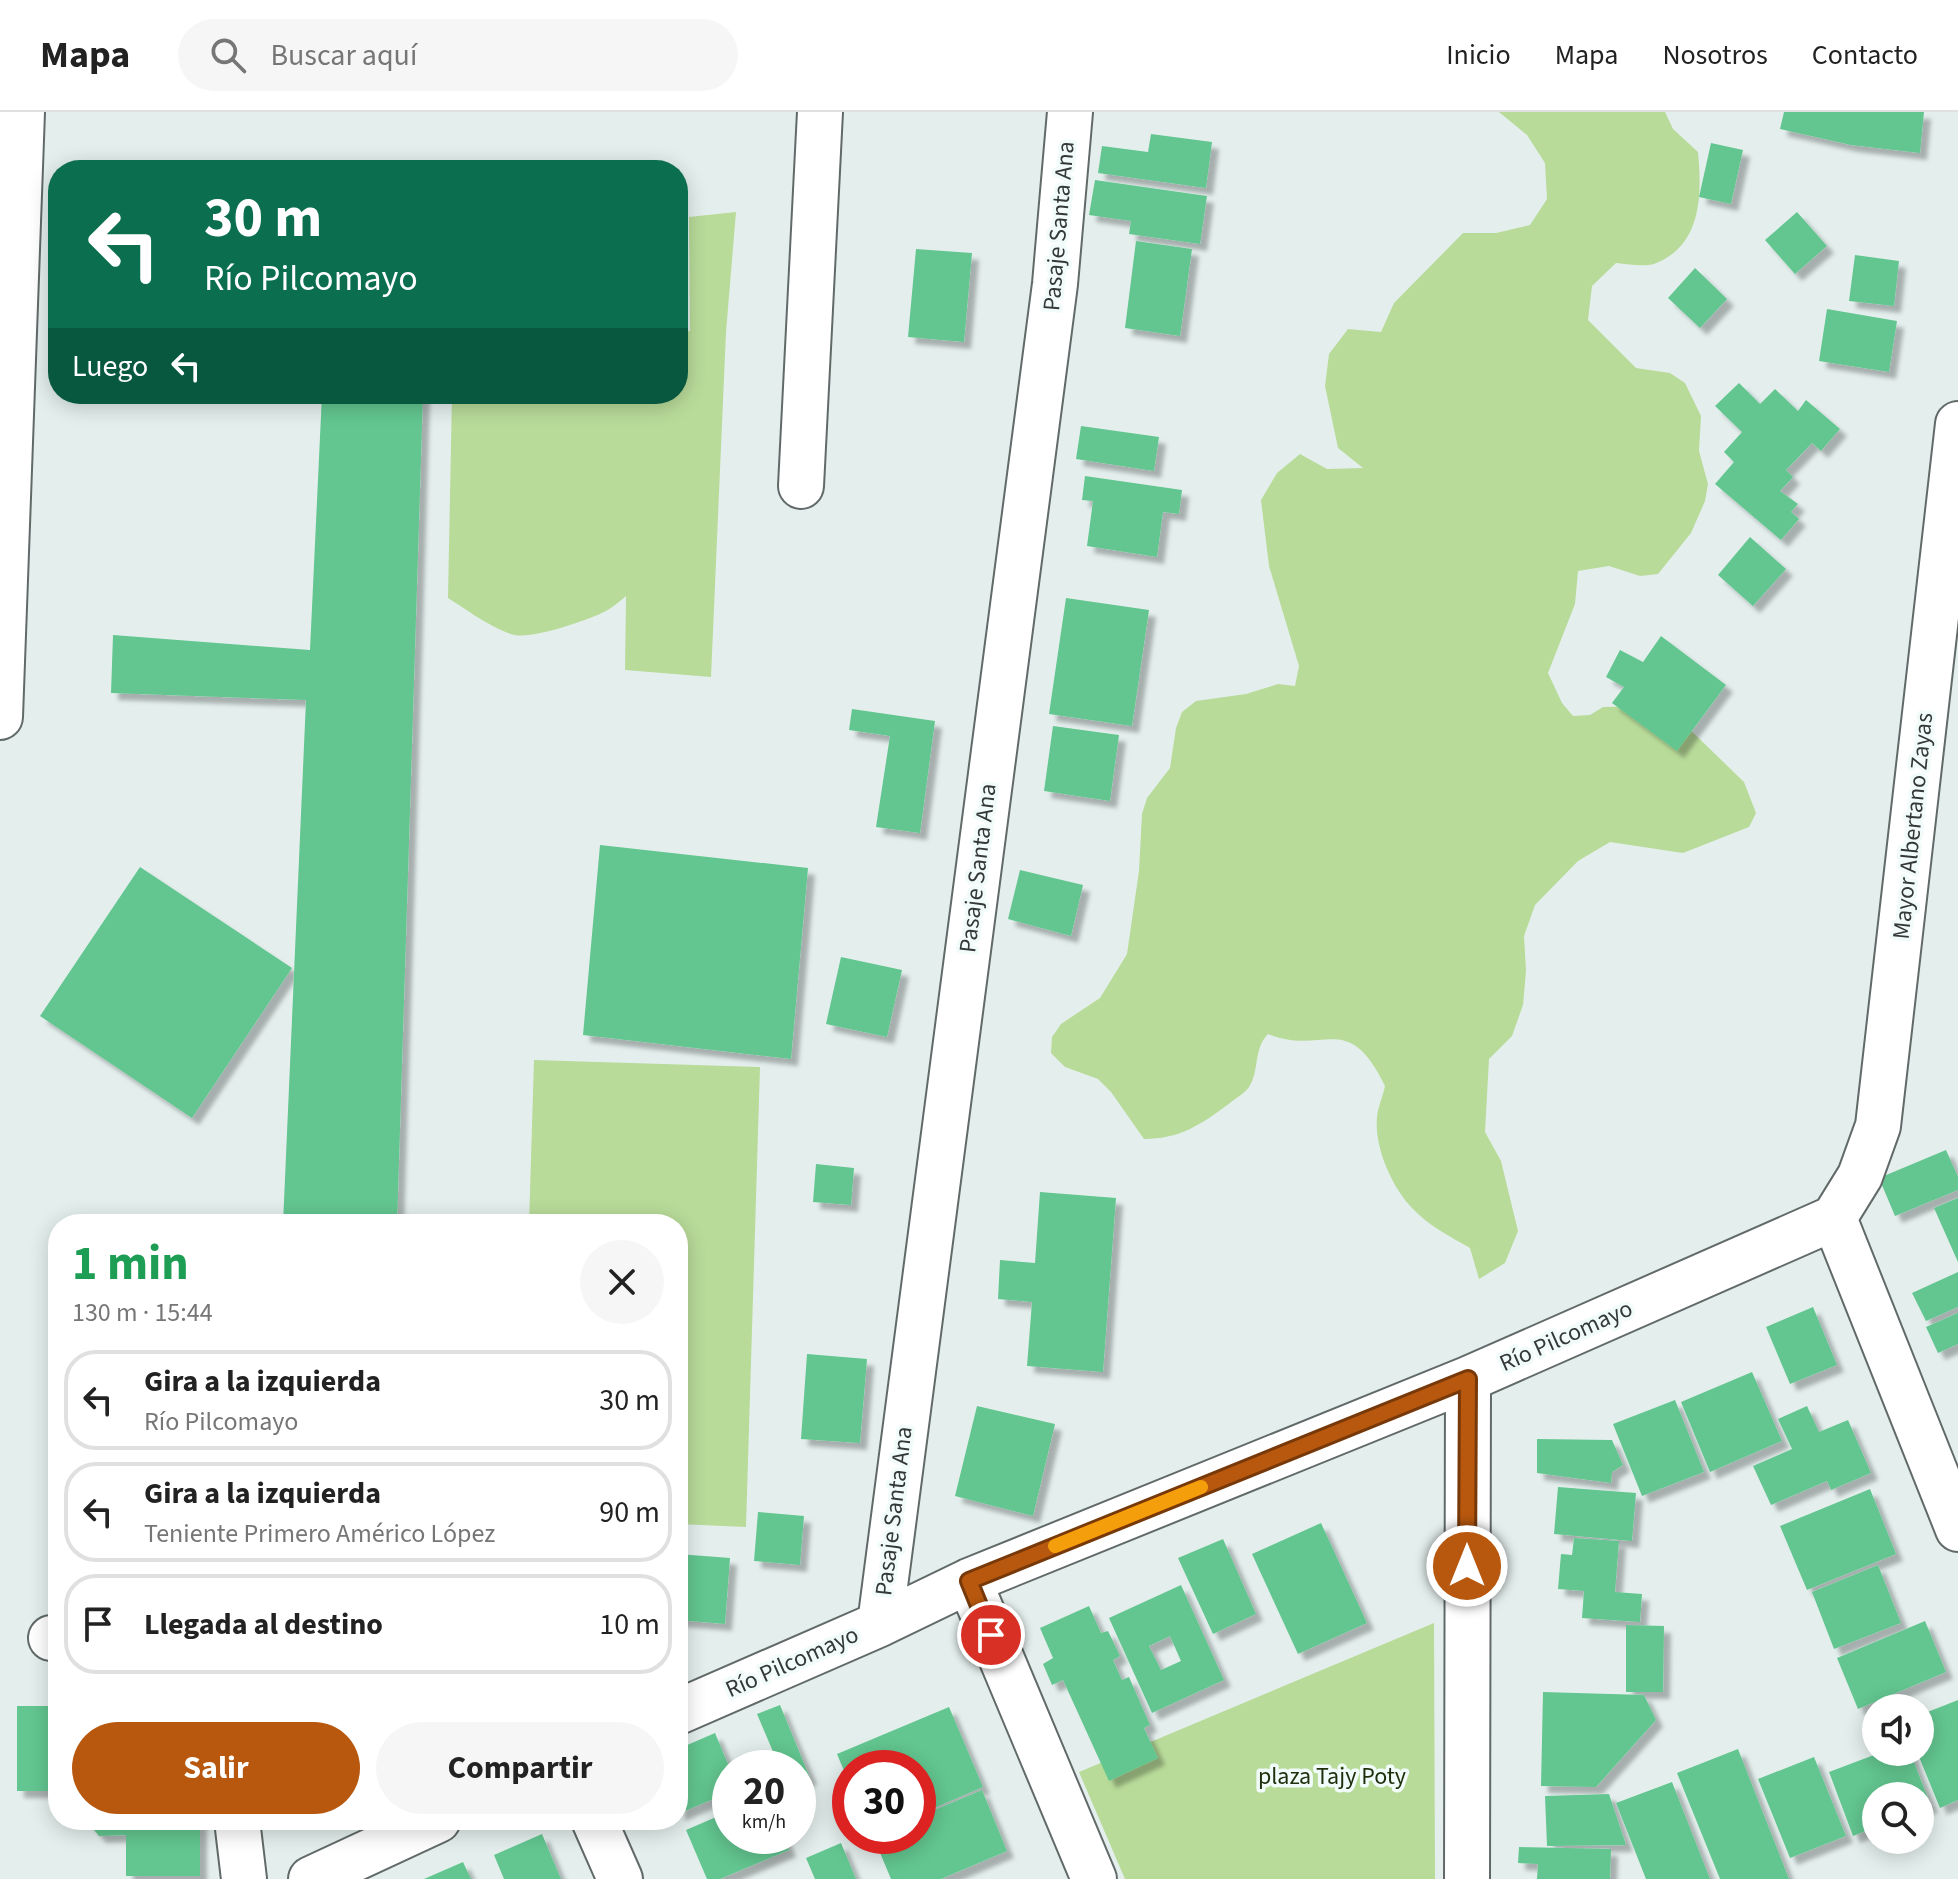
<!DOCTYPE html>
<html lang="es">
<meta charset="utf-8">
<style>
body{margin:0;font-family:"Source Sans 3",sans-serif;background:#f6f6f6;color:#222;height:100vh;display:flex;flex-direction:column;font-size:30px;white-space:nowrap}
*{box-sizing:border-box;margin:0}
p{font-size:26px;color:#767676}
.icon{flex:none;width:44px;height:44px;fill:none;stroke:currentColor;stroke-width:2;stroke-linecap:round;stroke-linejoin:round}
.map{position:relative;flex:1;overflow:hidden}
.sheet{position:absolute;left:48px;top:1102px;width:640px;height:616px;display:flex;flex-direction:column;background:#fff;border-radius:32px;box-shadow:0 4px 20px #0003}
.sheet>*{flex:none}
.banner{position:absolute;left:48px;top:48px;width:640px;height:244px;border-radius:32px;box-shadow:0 4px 20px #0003;background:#0b6e4f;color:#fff;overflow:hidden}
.tools{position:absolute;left:1862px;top:1582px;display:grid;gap:16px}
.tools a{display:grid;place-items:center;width:72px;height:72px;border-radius:50%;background:#fff;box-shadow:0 4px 20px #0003;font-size:40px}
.speed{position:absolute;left:712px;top:1638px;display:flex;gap:16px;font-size:40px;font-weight:700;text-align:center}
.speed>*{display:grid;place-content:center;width:104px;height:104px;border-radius:50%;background:#fff;box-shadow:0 4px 20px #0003;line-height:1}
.speed small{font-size:20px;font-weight:400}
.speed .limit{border:12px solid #d22;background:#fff;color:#111}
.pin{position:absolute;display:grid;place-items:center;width:68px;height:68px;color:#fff;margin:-34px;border:4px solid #fff;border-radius:50%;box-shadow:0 2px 8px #0007}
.me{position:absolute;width:88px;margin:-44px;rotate:0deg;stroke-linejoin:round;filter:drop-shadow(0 0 6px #0008)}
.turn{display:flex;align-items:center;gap:28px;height:168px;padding:0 24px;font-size:36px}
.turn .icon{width:104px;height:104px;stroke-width:2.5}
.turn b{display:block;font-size:56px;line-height:68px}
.then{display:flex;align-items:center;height:76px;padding:0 24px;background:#0003;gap:16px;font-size:30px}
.round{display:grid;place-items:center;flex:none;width:84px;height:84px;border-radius:42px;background:#f6f6f6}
.headline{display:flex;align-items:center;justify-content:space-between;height:136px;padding:0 24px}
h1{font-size:48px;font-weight:700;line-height:60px;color:#1e9e55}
.button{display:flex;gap:16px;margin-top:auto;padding:16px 24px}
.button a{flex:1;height:92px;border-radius:48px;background:#b7580e;color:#fff;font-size:32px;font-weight:700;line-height:92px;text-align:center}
.button a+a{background:#f6f6f6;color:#222}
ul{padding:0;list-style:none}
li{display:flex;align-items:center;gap:24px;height:100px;margin:0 16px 12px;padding:0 8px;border:4px solid #e0e0e0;border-radius:32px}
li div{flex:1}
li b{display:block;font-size:30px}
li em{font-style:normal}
header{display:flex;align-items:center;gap:48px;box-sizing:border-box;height:112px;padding:0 40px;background:#fff;border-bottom:2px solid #e0e0e0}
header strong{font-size:38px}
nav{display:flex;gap:44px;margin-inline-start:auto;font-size:28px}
.search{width:560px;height:72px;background:#f6f6f6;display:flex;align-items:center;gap:20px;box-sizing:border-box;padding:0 28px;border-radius:44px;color:#767676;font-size:30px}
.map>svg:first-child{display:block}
.green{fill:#b8db99}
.building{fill:#63c690;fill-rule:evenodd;filter:url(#shadow)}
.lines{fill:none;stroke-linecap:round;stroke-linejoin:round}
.minor-casing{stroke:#616a69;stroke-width:48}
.minor{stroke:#fff;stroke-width:44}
.route-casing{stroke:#773909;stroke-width:20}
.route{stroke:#b7580e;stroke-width:14}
.slow{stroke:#f59e0b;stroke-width:14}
.labels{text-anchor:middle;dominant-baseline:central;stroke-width:7;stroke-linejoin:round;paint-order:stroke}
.street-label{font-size:24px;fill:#343838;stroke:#f1fcfa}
.park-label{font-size:24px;fill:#1e2f0c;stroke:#f1fcfa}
</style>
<header>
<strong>Mapa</strong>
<div class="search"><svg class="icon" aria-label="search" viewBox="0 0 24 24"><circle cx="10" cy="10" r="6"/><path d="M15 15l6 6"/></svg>Buscar aquí</div>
<nav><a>Inicio</a><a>Mapa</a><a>Nosotros</a><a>Contacto</a></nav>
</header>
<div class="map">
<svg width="1958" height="1767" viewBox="0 0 1958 1767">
<defs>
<filter id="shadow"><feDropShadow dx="7" dy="7" stdDeviation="2" flood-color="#0004"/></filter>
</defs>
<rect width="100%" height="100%" fill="#e4efed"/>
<path class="green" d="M1499,0h166l8,17 25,23c4,43 4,94 -44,112 -10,3 -27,0 -38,-1l-24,23 -4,34 48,48 34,5 15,10 16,33 -2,35 9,33 -3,17 -14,32 -33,41 -18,2 -31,-10 -31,5 -3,33 -27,69 14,30 11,13 17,-1 13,-8 48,-1 30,15 63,61 12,31 -7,14 -66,26 -73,-11 -32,19 -43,44 -11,31 2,35 -3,34 -11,31 -23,23 -4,73 16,29 17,70 -13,32 -26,16 -9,-31c-19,-11 -41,-22 -57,-39 -21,-21 -39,-62 -36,-92 1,-10 6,-21 8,-31 -38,-78 -61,-29 -117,-52 -15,15 -8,36 -19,53 -4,6 -13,11 -19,16 -28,21 -50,36 -86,36l-33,-47 -13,-13 -33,-12 -14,-14 1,-16 9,-13 39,-26 27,-44 12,-83 3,-57 5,-16 23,-30 6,-40 6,-16 14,-11 50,-7 32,-10 17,2 4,-20 -30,-100 -8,-66 16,-27 23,-19 27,15 36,-1 -25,-20 -13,-62 4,-32 19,-25 33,3 13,-29 69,-70h33l34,-8 17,-26 -2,-36 -18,-28z
M736,100l-10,120 -15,345 -86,-7 1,-74c-6,5 -13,11 -20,15 -17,9 -73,28 -91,24 -21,-5 -48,-25 -67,-37l4,-204h226v-62l12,-1 -1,-114z
M534,948l226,7 -14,460 -68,-3v-300h-149z
M1434,1511l1,256h-310l-46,-107z"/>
<path class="building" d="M1784,0h140l-4,41 -69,-8 -71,-16z
M1151,22l61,8 -6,46 -108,-15 4,-27 46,6z
M1711,31l32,7 -12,54 -32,-7z
M1095,68l112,16 -7,48 -71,-10 2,-13 -42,-6z
M1797,100l30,34 -32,28 -30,-34z
M1136,129l56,8 -12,87 -55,-8z
M916,137l56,4 -8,89 -56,-5z
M1855,143l44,6 -5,45 -45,-5z
M1695,156l32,31 -27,29 -32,-30z
M1827,197l70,12 -8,51 -70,-11z
M1739,271l21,21 15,-15 23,22 8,-11 34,29 -19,22 -9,-8 -26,27 7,7 -13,14 18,13 -7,8 8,7 -18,21 -66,-56 19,-22 -10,-10 18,-20 -27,-26z
M322,282h101l-26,830h-114l23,-524 -195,-7 2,-58 197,15z
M1081,314l78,11 -5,34 -78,-12z
M1085,364l97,14 -3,24 -16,-2 -6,45 -70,-11 6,-45 -11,-1z
M1750,425l36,32 -33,37 -35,-31z
M1066,486l83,12 -17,116 -83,-12z
M1661,524l65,49 -49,66 -65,-48 12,-16 -18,-10 14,-27 23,12z
M852,597l83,12 -15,112 -44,-6 14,-91 -41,-6z
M1053,614l66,9 -9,66 -66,-10z
M600,733l208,23 -17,191 -208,-24z
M140,755l152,101 -100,150 -152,-102z
M1020,758l63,15 -12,51 -63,-17z
M841,845l61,13 -15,67 -61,-13z
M1946,1038l12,27v13l-63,26 -16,-38z
M816,1052l38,4 -3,37 -38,-3z
M1040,1080l76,6 -13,174 -76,-6 5,-64 -34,-3 2,-39 35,3z
M1958,1086v64l-24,-54z
M1958,1160v35l-32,14 -14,-28z
M1813,1195l24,58 -47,19 -24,-57z
M1958,1201v31l-20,9 -12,-26z
M807,1242l60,5 -7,84 -59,-4z
M1752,1260l30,69 -72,31 -29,-70z
M1675,1288l29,72 -62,24 -29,-72z
M977,1294l78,18 -22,92 -78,-20z
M1807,1294l12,26 29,-12 23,53 -40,17 -4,-9 -56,24 -18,-39 39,-17 -14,-30z
M1537,1327l75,1 11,25 -11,7 -1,11 -74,-10z
M1558,1375l78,6 -4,48 -78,-7z
M1870,1377l26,65 -89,36 -27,-64z
M758,1400l46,4 -4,49 -46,-4z
M1321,1411l46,100 -69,31 -46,-100z
M1574,1426l45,3 -4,51 27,2 -2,28 -58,-4 2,-27 -26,-2 3,-35 11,1z
M1223,1427l33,75 -43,20 -35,-76z
M678,1442l52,4 -5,66 -47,-4z
M1878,1453l23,58 -67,26 -22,-57z
M1181,1473l43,95 -72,33 -43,-95zM1170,1524l11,25 -20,9 -12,-24z
M1089,1494l12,27 7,-2 12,25 -7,4 9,20 7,-3 21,48 -6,3 14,30 -49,23 -46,-101 -11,5 -9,-21 10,-6 -13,-30z
M1925,1509l21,51 -88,37 -21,-51z
M1626,1513l38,1 -1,66h-37z
M1543,1580l101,3 12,25 -60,67 -55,-1z
M1958,1588v100l-18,8 -23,-56h3v-37z
M780,1593l30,73 -12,5v-15h-18l-23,-54z
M17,1594h41v85h-41z
M949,1595l34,80 -65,28v-47h-68v17l-13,-31z
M715,1621l15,36v23l-52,22v-65z
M1738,1637l51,130h-69l-43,-106z
M1882,1640h28l21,54 -11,4v-14h-44v31l-23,9 -24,-64z
M1814,1645l32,79 -56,22 -32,-79z
M1672,1670l38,97h-64l-30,-76z
M982,1678l25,61 -66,28h-50l-18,-43h45v-19z
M1609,1682l17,51 -79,1 -2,-50z
M730,1699v25h53l6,14 -69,29h-13l-21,-49z
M86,1708h114v56h-74v-41l-27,1z
M542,1722l19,45h-57l-10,-24z
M841,1731l15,36h-41l-9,-21z
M1519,1735l92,2 -1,30h-73l1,-15 -20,-1z
M463,1750l8,17h-47z"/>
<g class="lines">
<g class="minor-casing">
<path id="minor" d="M801,374l19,-374
M0,605l22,-605
M1834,1106l26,-42 18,-50 80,-702
M1834,1106l124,311
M969,1469l125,298
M880,1512l175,-1340 15,-172
M51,1526l7,1
M678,1600l202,-88 89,-43 499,-202 366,-161
M237,1708l7,59
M594,1708l26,59
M311,1767l127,-59
M1467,1767l1,-500"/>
</g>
<use href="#minor" class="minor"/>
</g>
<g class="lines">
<g class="route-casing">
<path id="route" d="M991,1523l-22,-54 499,-202 -1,187"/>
</g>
<use href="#route" class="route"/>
<path class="slow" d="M1055,1434l146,-59"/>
</g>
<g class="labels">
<g class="street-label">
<text transform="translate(1059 114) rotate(-85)">Pasaje Santa Ana</text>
<text transform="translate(1913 714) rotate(-84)">Mayor Albertano Zayas</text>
<text transform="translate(978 756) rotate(-83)">Pasaje Santa Ana</text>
<text transform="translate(1566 1224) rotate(-24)">Río Pilcomayo</text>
<text transform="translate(894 1399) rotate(-83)">Pasaje Santa Ana</text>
<text transform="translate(792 1550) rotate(-24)">Río Pilcomayo</text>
</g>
<g class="park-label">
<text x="1332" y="1664">plaza Tajy Poty</text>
</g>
</g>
</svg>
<div class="tools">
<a><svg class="icon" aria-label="sound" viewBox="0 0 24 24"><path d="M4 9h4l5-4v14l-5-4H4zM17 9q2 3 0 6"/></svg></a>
<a><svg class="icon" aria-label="search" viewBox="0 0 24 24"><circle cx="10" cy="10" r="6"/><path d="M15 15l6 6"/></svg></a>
</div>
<div class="speed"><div>20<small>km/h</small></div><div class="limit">30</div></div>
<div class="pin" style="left:991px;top:1523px;background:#d93025"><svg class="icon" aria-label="arrive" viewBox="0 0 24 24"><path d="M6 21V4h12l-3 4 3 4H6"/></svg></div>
<svg class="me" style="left:1467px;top:1454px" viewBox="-20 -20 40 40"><circle r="17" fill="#b7580e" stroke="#fff" stroke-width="3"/><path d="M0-11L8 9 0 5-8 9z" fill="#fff"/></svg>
<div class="banner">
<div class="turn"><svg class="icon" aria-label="left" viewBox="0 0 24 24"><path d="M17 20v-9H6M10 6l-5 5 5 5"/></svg><div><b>30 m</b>Río Pilcomayo</div></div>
<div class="then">Luego<svg class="icon" aria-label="left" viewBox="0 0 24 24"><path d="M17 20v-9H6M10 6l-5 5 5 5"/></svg></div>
</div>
<section class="sheet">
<div class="headline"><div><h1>1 min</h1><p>130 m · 15:44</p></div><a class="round"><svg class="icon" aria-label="close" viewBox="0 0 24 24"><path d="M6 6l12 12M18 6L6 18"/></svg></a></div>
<ul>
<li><svg class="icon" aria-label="left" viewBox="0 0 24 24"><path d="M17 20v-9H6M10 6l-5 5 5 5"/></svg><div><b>Gira a la izquierda</b><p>Río Pilcomayo</p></div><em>30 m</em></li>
<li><svg class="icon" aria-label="left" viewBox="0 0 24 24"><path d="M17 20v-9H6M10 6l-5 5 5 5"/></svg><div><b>Gira a la izquierda</b><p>Teniente Primero Américo López</p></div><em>90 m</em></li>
<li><svg class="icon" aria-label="arrive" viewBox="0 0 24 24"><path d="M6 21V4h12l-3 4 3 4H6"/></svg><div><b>Llegada al destino</b></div><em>10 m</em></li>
</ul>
<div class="button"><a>Salir</a><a>Compartir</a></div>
</section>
</div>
